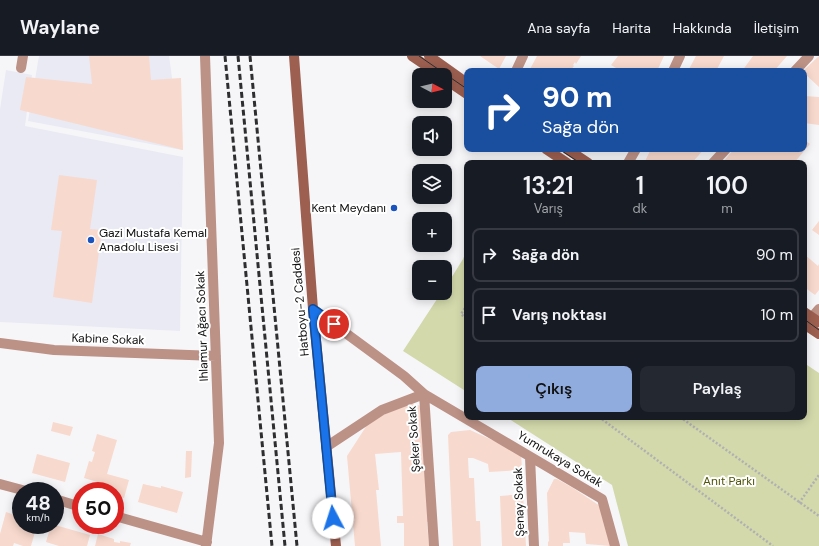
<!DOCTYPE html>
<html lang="tr">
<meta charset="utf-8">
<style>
body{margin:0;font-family:"DM Sans",sans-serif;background:#242831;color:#f1f3f6;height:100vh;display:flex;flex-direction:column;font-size:15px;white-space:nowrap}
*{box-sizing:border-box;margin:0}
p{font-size:13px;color:#9ea1a6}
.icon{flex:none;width:22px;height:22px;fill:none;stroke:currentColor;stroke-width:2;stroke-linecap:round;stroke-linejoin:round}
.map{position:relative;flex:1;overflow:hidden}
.panel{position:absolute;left:464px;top:104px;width:343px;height:260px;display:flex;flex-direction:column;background:#171b24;border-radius:8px;box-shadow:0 2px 10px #0003}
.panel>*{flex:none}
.guide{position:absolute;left:464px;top:12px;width:343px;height:84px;border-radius:8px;box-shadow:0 2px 10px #0003;background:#1a4fa0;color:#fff;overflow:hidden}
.needle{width:26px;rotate:97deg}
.buttons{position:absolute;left:412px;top:12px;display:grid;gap:8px}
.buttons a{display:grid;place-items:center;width:40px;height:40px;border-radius:8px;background:#171b24;box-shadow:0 2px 10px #0003;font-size:20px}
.speed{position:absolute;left:12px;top:426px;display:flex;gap:8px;font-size:20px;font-weight:700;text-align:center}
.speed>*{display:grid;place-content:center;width:52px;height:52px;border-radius:50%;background:#171b24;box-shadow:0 2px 10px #0003;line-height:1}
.speed small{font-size:10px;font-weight:400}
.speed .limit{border:6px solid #d22;background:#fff;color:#111}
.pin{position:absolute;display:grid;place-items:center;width:34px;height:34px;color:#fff;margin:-17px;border:2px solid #fff;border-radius:50%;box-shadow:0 1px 4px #0007}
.me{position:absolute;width:44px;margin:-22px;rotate:355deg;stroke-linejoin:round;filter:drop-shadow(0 0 3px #0008)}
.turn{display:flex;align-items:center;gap:14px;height:84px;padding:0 12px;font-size:18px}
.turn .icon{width:52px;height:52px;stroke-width:2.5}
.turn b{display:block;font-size:28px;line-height:34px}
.eta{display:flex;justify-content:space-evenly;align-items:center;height:68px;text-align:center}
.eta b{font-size:24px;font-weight:600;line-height:28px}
.button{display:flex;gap:8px;margin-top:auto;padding:8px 12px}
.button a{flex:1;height:46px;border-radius:8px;background:#90abdd;color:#111;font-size:16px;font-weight:600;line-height:46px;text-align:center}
.button a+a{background:#242831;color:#f1f3f6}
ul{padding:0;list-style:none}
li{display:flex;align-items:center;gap:12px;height:54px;margin:0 8px 6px;padding:0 4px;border:2px solid #363941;border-radius:8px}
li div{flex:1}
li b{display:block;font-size:15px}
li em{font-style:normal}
header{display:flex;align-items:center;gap:24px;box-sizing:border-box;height:56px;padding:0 20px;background:#171b24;border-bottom:1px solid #363941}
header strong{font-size:19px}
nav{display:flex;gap:22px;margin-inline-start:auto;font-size:14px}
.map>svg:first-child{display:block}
.built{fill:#e9eaf4}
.green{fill:#d3d9ab}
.building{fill:#f8d9cd}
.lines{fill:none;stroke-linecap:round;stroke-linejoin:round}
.path{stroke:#b0b0b2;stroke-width:2.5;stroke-dasharray:2 2;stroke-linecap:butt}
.street{stroke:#bc9186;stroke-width:10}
.secondary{stroke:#9c5f50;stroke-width:10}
.tram{stroke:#2e2e30;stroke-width:1}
.rail{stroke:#2e2e30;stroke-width:3;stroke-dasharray:6 3;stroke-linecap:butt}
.route-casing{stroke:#114b97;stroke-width:10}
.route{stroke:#1a73e8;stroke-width:7}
.poi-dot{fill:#1a52be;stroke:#fff;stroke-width:1.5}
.labels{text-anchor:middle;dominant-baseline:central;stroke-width:4;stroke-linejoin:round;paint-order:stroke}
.poi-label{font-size:12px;fill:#0f0f10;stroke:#fff;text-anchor:end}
.street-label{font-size:12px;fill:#0f0f10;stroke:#fff}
.park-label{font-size:12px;fill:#505507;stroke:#fff}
</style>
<header>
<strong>Waylane</strong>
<nav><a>Ana sayfa</a><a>Harita</a><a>Hakkında</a><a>İletişim</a></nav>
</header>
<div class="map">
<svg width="819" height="490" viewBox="0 0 819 490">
<rect width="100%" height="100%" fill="#f6f6f9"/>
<path class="built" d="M39,0h130l13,94 -154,-29z
M6,14l26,5 -7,51 158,31 -3,174 -180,-9v-213z"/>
<path class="green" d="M467,193v143l-64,-41 38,-58h4v-5l18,-29z
M804,307l15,10v173h-191l-16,-61 -106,-68h298z"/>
<path class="building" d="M89,0h60l2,24 30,-2 2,72 -163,-40 6,-33 66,7z
M480,0h26l-7,13z
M537,0h44l-5,8 -1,-2 -2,3 1,1 -4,5h-41z
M618,0h46l-7,15h-36l-10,-6z
M696,0h28l-8,15h-28z
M753,0h34l-13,15h-32z
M819,0v31l-15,-14v-3z
M804,40l15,1v28l-15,-2z
M804,83l6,5 -16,19h-72l12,-14h70z
M651,93h53l-12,14h-48z
M59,119l38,5 -7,49 12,1 -10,73 -39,-6 9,-66 -11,-1z
M819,165v14l-7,-5z
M804,198l14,12 1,-2v26l-4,5 -11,-8z
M412,348l10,2 8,116h-3l2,24h-25v-23h-7v-7h6l-2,-64 -26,2 4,36h-3l5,56h-26l-8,-90 22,-34 30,-15z
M53,366l20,5 -3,9 -19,-5z
M470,374l51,23 1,17 -33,2 -1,-8 -15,-6h-5l1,20h5l2,43h4l1,25h-28l-5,-111 3,-3z
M97,378l20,6 -10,34 22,6 -5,18 -9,-2v-5h-13l2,-7 -20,-6 5,-17 3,1 3,-10 -3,-1z
M186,395h6l-1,26 -6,1z
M37,398l33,9 -5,19 -33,-9z
M554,423h3l16,9 27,18 11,40 -25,-2 -1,-11 -16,-1 1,11h-7v3h-15v-5l1,1 -2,-49z
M143,428l18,4v-2l22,6 -6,21 -39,-11z
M523,438l3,52h-24l-2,-50z
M6,456l15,5v8h16l-6,21h-8l-9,-3 -1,3h-13v-12z
M51,469h4l35,10 -3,11h-28l-13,-4z
M98,478l16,5v3l6,1v-2l11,2 -1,3h-35z"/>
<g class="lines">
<path class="path" d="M467,249l-6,9 6,5
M599,361l174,129
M680,361l139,99
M799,447l20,-28"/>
<path class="street" d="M205,0l14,387 -13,103
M21,12l2,-12
M516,15l7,-15
M673,15l7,-15
M795,15l14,-15
M628,107l8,-14
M713,107l13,-14
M313,253l91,67 20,18 178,105 13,47
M807,267l12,-14
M0,287l54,7 162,6
M326,391l56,-37 42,-16 10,152
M530,401l4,89
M0,428l26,7
M55,443l26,8
M115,460l92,26"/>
<path class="secondary" d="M294,0l19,253 23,237
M412,0l28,19
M429,0l38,27
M445,23l22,15
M546,93l21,14
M567,93l21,14
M804,256l15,10
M804,268l15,10"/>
<path class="tram" d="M419,0l48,33
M559,93l21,14
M804,263l15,11"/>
<path class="rail" d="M225,0l47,490
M238,0l47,490
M250,0l47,490"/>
</g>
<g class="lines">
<g class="route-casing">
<path id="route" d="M333,462l-20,-209 21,15"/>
</g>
<use href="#route" class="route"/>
</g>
<g class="poi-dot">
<circle cx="394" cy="152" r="4"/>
<circle cx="91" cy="184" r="4"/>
</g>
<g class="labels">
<g class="poi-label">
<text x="386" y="152">Kent Meydanı</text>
<text x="99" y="177" text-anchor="start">Gazi Mustafa Kemal<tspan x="99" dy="14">Anadolu Lisesi</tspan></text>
</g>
<g class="street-label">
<text transform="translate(300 246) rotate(-95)">Hatboyu-2 Caddesi</text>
<text transform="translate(202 270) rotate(-92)">Ihlamur Ağacı Sokak</text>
<text transform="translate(108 283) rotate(2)">Kabine Sokak</text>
<text transform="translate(414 383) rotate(-94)">Şeker Sokak</text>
<text transform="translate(560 403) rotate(31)">Yumrukaya Sokak</text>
<text transform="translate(519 446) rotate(-92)">Şenay Sokak</text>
</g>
<g class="park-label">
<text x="729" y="425">Anıt Parkı</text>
</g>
</g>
</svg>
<div class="buttons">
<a><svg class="needle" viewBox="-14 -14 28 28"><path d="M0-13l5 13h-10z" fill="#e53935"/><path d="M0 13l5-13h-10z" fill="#9ea1a6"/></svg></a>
<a><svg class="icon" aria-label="sound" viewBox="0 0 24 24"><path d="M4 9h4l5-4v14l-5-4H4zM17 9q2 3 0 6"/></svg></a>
<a><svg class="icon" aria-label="layers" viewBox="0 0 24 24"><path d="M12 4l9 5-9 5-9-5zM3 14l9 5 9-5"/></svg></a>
<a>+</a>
<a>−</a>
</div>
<div class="speed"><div>48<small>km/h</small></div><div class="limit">50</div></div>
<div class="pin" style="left:334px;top:268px;background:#d93025"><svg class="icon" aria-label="arrive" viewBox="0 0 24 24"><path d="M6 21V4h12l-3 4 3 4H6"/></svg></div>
<svg class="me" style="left:333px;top:462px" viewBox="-20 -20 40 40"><circle r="19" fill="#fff"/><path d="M0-13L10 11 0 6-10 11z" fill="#1a73e8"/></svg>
<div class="guide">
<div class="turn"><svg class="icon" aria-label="right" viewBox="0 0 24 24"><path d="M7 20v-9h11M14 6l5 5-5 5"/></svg><div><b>90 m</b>Sağa dön</div></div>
</div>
<section class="panel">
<div class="eta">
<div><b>13:21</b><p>Varış</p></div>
<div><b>1</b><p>dk</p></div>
<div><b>100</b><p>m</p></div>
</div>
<ul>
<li><svg class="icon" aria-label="right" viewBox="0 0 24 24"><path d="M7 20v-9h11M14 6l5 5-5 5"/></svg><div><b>Sağa dön</b></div><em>90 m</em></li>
<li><svg class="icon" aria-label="arrive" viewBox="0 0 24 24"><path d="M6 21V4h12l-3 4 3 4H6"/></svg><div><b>Varış noktası</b></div><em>10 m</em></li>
</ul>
<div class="button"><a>Çıkış</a><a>Paylaş</a></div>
</section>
</div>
